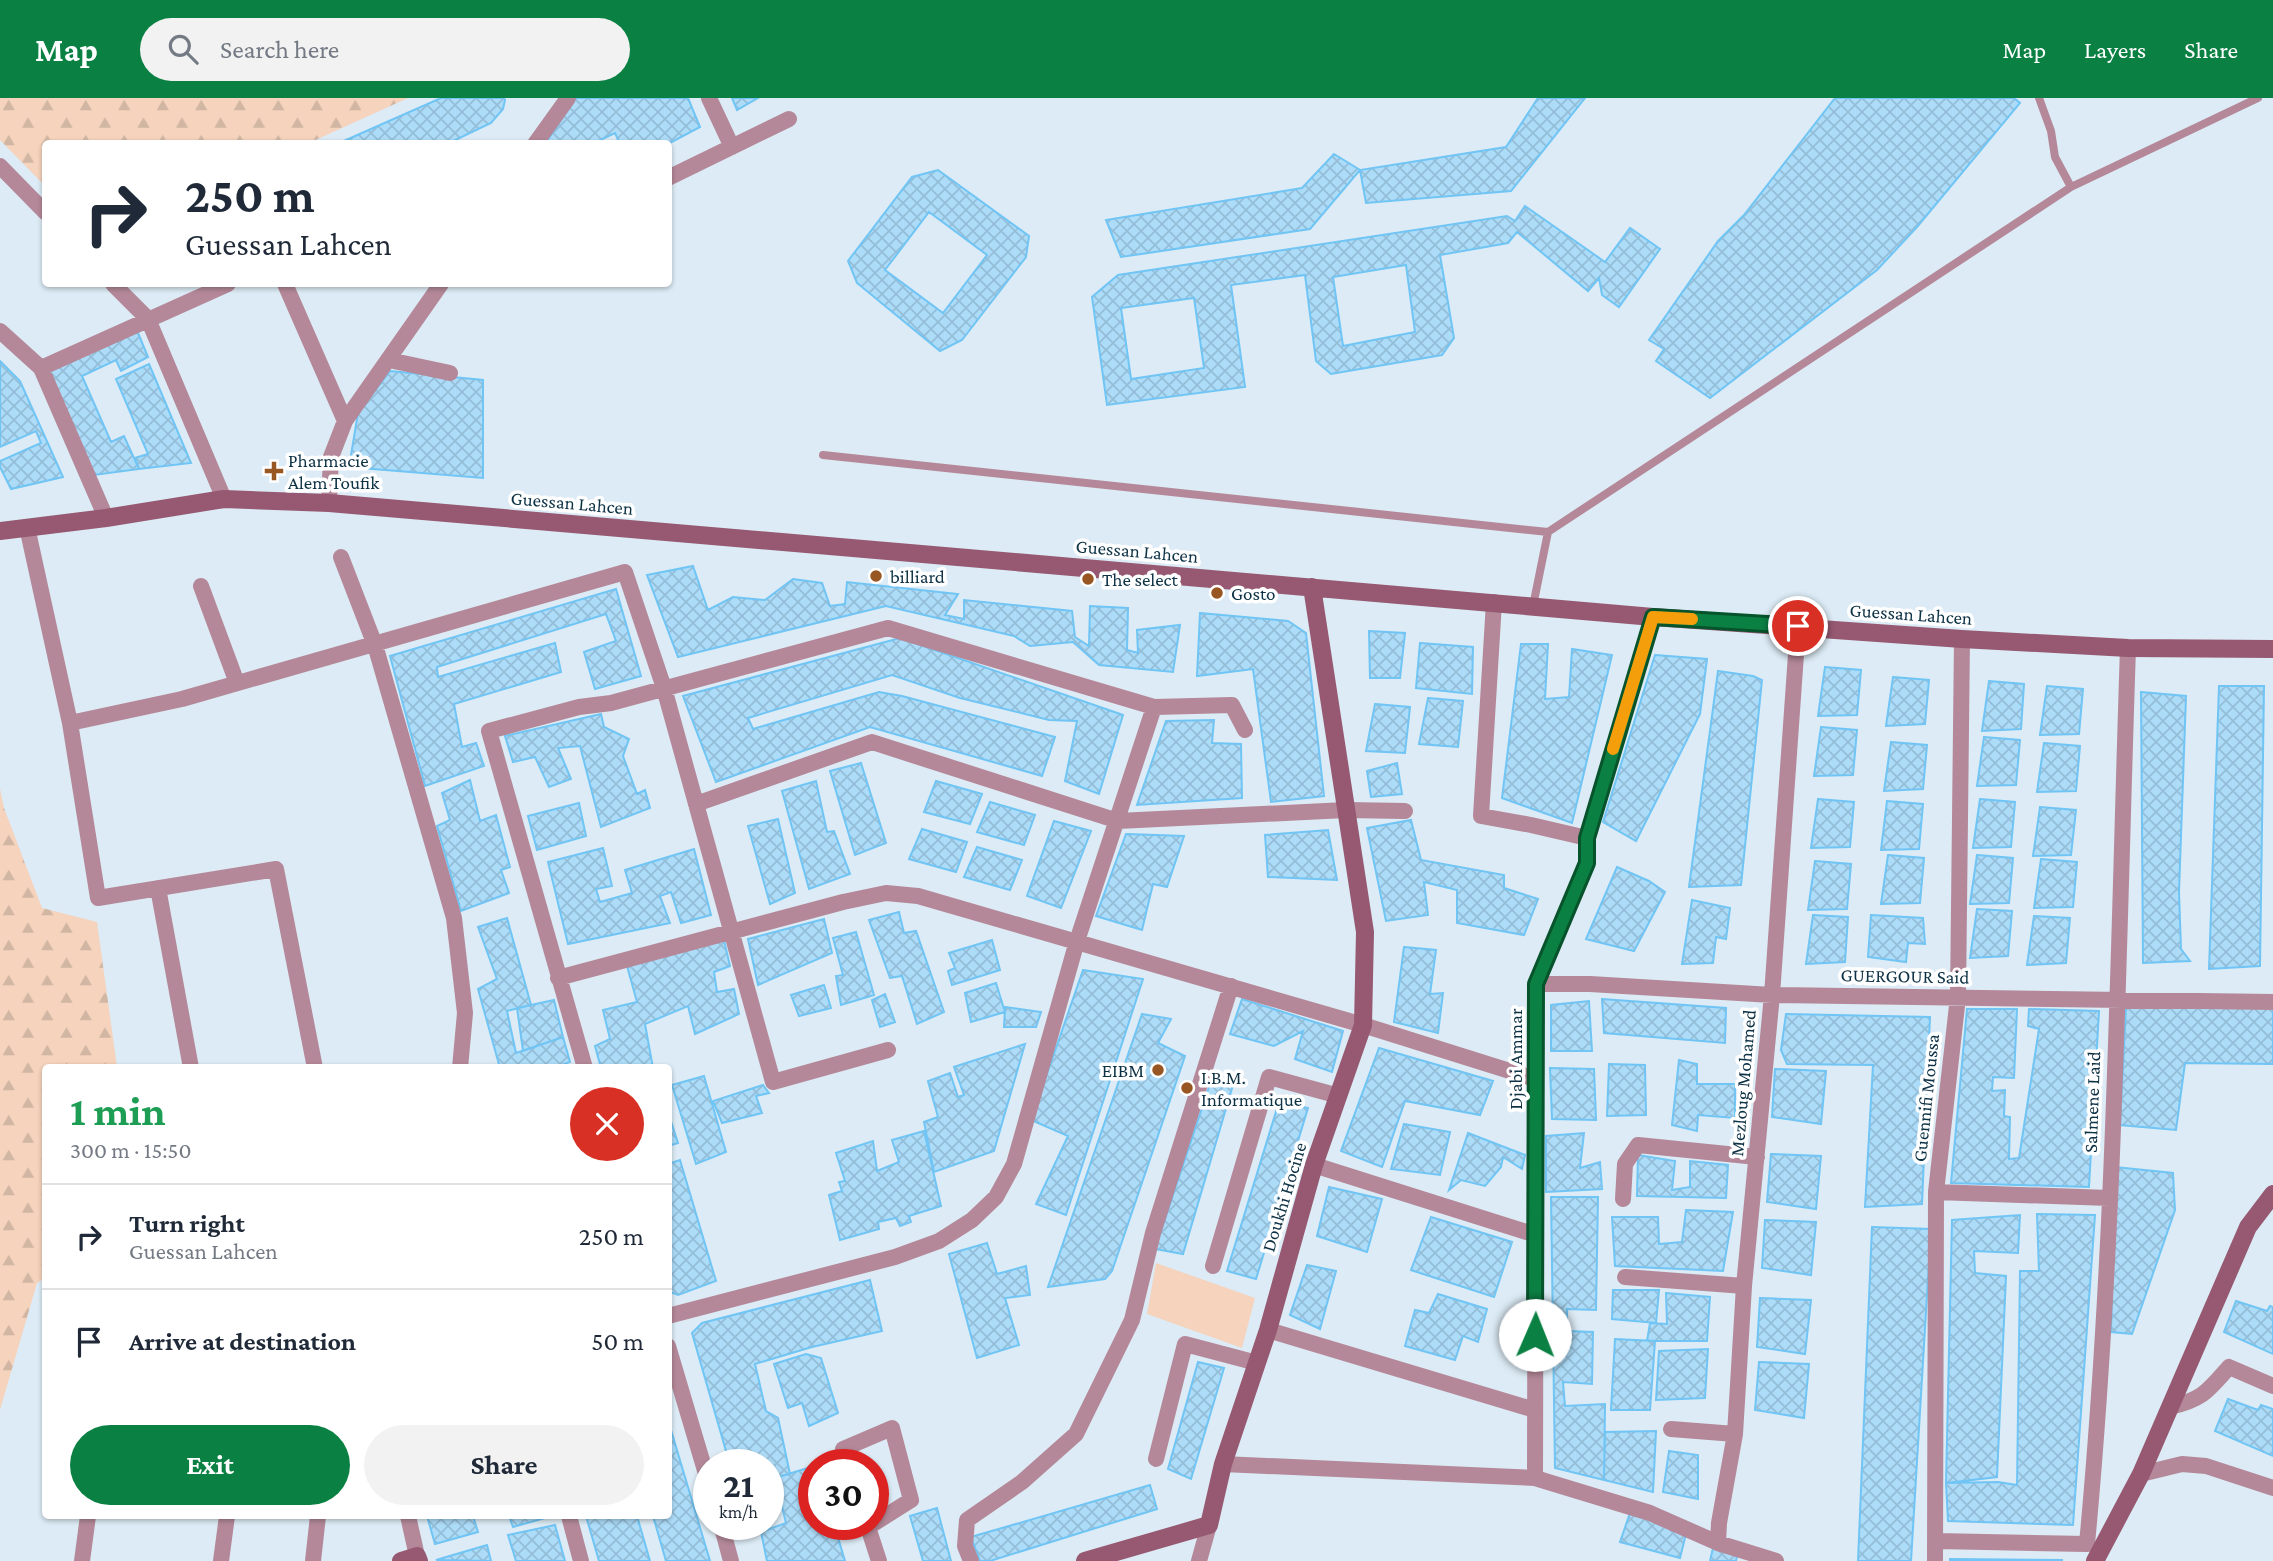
<!DOCTYPE html>
<meta charset="utf-8">
<style>
body{margin:0;font-family:"Crimson Pro",serif;background:#f2f2f3;color:#1f2937;height:100vh;display:flex;flex-direction:column;font-size:26px;white-space:nowrap}
*{box-sizing:border-box;margin:0}
p{font-size:23px;color:#747a83}
.icon{flex:none;width:38px;height:38px;fill:none;stroke:currentColor;stroke-width:2;stroke-linecap:round;stroke-linejoin:round}
.map{position:relative;flex:1;overflow:hidden}
.side{position:absolute;left:42px;top:966px;width:630px;height:455px;display:flex;flex-direction:column;background:#fff;border-radius:7px;box-shadow:0 2px 5px #0004}
.side>*{flex:none}
.hud{position:absolute;left:42px;top:42px;width:630px;height:147px;border-radius:7px;box-shadow:0 2px 5px #0004;background:#fff;color:#1f2937;overflow:hidden}
.speed{position:absolute;left:693px;top:1351px;display:flex;gap:14px;font-size:35px;font-weight:700;text-align:center}
.speed>*{display:grid;place-content:center;width:91px;height:91px;border-radius:50%;background:#fff;box-shadow:0 2px 5px #0004;line-height:1}
.speed small{font-size:18px;font-weight:400}
.speed .limit{border:10px solid #d22;background:#fff;color:#111}
.pin{position:absolute;display:grid;place-items:center;width:60px;height:60px;color:#fff;margin:-30px;border:4px solid #fff;border-radius:50%;box-shadow:0 2px 7px #0007}
.me{position:absolute;width:77px;margin:-38px;rotate:1deg;stroke-linejoin:round;filter:drop-shadow(0 0 5px #0008)}
.turn{display:flex;align-items:center;gap:24px;height:147px;padding:0 28px;font-size:32px}
.turn .icon{width:91px;height:91px;stroke-width:2.5}
.turn b{display:block;font-size:49px;line-height:60px}
.round{display:grid;place-items:center;flex:none;width:74px;height:74px;border-radius:37px;background:#f2f2f3}
.summary{display:flex;align-items:center;justify-content:space-between;height:119px;padding:0 28px}
h1{font-size:42px;font-weight:700;line-height:52px;color:#1e9e55}
.cta{display:flex;gap:14px;margin-top:auto;padding:14px 28px}
.cta a{flex:1;height:80px;border-radius:42px;background:#0b8043;color:#fff;font-size:28px;font-weight:700;line-height:80px;text-align:center}
.cta a+a{background:#f2f2f3;color:#1f2937}
ul{padding:0;list-style:none}
li{display:flex;align-items:center;gap:21px;height:105px;padding:0 28px;border-top:2px solid #e0e1e3}
li div{flex:1}
li b{display:block;font-size:26px}
li em{font-style:normal}
header{display:flex;align-items:center;gap:42px;box-sizing:border-box;height:98px;padding:0 35px;background:#0b8043;color:#fff}
header strong{font-size:33px}
nav{display:flex;gap:38px;margin-inline-start:auto;font-size:24px}
.search{width:490px;height:63px;background:#f2f2f3;display:flex;align-items:center;gap:18px;box-sizing:border-box;padding:0 24px;border-radius:38px;color:#747a83;font-size:26px}
.map>svg:first-child{display:block}
.forest{fill:url(#forest-firs)}
.green{fill:#f5d3bc}
.building{fill:url(#building-cross-hatch);stroke:#70c5f4;stroke-width:2;fill-rule:evenodd}
.lines{fill:none;stroke-linecap:round;stroke-linejoin:round}
.lane{stroke:#b48898;stroke-width:8}
.street{stroke:#b48898;stroke-width:16}
.secondary{stroke:#965971;stroke-width:18}
.route-casing{stroke:#07532c;stroke-width:18}
.route{stroke:#0b8043;stroke-width:12}
.slow{stroke:#f59e0b;stroke-width:12}
.poi-dot{fill:#985623;stroke:#fff;stroke-width:2.5}
.labels{text-anchor:middle;dominant-baseline:central;stroke-width:7;stroke-linejoin:round;paint-order:stroke}
.poi-label{font-size:19px;fill:#0d3245;stroke:#fff;text-anchor:start}
.street-label{font-size:19px;fill:#0d3245;stroke:#fff}
</style>
<header>
<strong>Map</strong>
<div class="search"><svg class="icon" aria-label="search" viewBox="0 0 24 24"><circle cx="10" cy="10" r="6"/><path d="M15 15l6 6"/></svg>Search here</div>
<nav><a>Map</a><a>Layers</a><a>Share</a></nav>
</header>
<div class="map">
<svg width="2273" height="1463" viewBox="0 0 2273 1463">
<defs>
<pattern id="forest-firs" width="22" height="20" patternUnits="userSpaceOnUse" patternTransform="scale(1.75)"><rect width="22" height="20" fill="#f5d3bc"/><path d="M5 1l3.5 6h-7zM16 11l3.5 6h-7z" fill="#d1b6a3"/></pattern>
<pattern id="building-cross-hatch" width="8" height="8" patternUnits="userSpaceOnUse" patternTransform="scale(1.75)"><rect width="8" height="8" fill="#addcf9"/><path d="M0 0l8 8M0 8l8-8" fill="none" stroke="#94bdd7"/></pattern>
</defs>
<rect width="100%" height="100%" fill="#dcebf5"/>
<path class="forest" d="M0,0h408l-99,45 -263,1 -1,42 -45,-46z
M0,691l4,19 38,100 55,14 20,145 -71,1 -1,210 -8,5 -37,127z"/>
<path class="green" d="M1156,1165l99,35 -13,50 -95,-34z"/>
<path class="building" d="M441,0h63l1,2 -2,9 -12,14 -44,21h-110z
M576,0h112l12,29 -32,17h-48l-5,-11 -23,11h-47z
M732,0h26l-21,12z
M1538,0h47l-74,93 -145,12 -6,-33 146,-23z
M1835,0h179l6,5 -103,124 -40,43 -167,128 -54,-37 8,-12 -15,-9 69,-99 26,-26z
M1334,56l26,16 -50,59 -189,28 -15,-37 196,-32z
M938,72l91,66 -3,21 -64,83 -22,11 -83,-68 -9,-22 64,-84zM929,114l58,43 -44,58 -58,-43z
M1525,108l80,56 25,-34 30,21 -41,58 -17,-12 -3,-17 -11,13 -71,-59 -9,11 -68,12 14,83 -12,17 -111,19 -15,-13 -11,-86 -74,10 14,102 -138,18 -15,-108 26,-22 389,-59 8,5zM1406,167l9,67 -72,14 -10,-69zM1194,200l10,70 -73,11 -10,-71z
M136,230l12,29 -27,14 -5,-11 -34,16 29,66 13,-6 15,33 -45,6 -51,-101z
M0,263l20,20 43,96 -52,12 -11,-22v-6l41,-18 -5,-12 -36,16z
M149,266l42,99 -52,6 -4,-11 13,-4 -32,-75z
M390,273l93,9v98l-134,-11 9,-54z
M693,468l15,44 25,-13 32,3 28,-21 29,4 8,23 15,-2 2,-22 111,12 -13,21 19,4v-19l108,11 3,26 14,9 1,-40 38,2 -1,42 11,3 -1,-23 43,-5 -7,47 -74,-7 -26,-23 -43,4 -16,-10 -128,-30 -208,51 -31,-82z
M616,491l25,87 -46,13 -11,-37 32,-11 -10,-27 -169,53 1,10 117,-34 6,29 -107,32 8,43 14,-4 8,23 -59,20 -35,-130z
M1200,515l88,8 18,12 18,163 -53,6 -18,-133 -56,7z
M1369,533l36,2 -5,45h-30z
M900,540l223,77 -24,79 -34,-13 12,-60 -28,-1 -89,-22 -68,-23 -144,43 5,11 126,-37 23,4 153,41 -13,39 -172,-49 -154,55 -33,-86z
M1420,545l53,4 -1,47 -56,-6z
M1521,546h27l-3,55 24,-2 3,-48 40,6 -40,168 -70,-25z
M1655,557l52,4 -7,55 -64,127 -33,-19z
M1825,569l36,3 -4,45 -39,1z
M1718,573l35,5 9,4 -21,205 -52,2z
M1893,579l36,3 -4,44 -39,2z
M1989,583l35,3 -3,45 -39,2z
M2047,588l36,3 -4,45 -39,1z
M2219,588h45l-4,280 -51,3z
M2141,594l45,4 -7,196 2,57 9,12 -47,2z
M1428,600l35,3 -5,46 -39,-3z
M1375,606l35,3 -5,46 -39,-2z
M601,616l3,13 25,12 -6,17 14,38 8,-4 5,18 -49,19 -21,-81 -22,2 13,31 -22,8 -14,-30 -22,5 -8,-26z
M1214,622l-2,23 29,1 1,54 -105,7 29,-84z
M1821,629l36,3 -4,45 -39,1z
M1984,639l36,3 -4,45 -39,1z
M1891,644l36,3 -4,44 -39,2z
M2044,645l36,3 -4,45 -39,1z
M861,665l25,80 -31,12 -25,-84z
M1397,665l5,31 -31,3 -4,-26z
M470,682l10,41 16,-6 14,52 -9,3 8,23 -48,18 -24,-85 13,-6 -8,-27z
M816,683l11,51 7,-1 16,43 -41,15 -27,-98z
M936,683l46,13 -12,30 -46,-12z
M1818,701l36,3 -4,45 -39,1z
M1980,701l35,3 -4,45 -38,1z
M1887,703l36,3 -4,45 -38,1z
M990,704l45,13 -11,30 -47,-13z
M579,705l7,33 -49,14 -9,-34z
M2040,709l36,3 -5,45 -38,1z
M778,721l17,74 -25,11 -22,-78z
M1411,722l10,40 83,15v13l34,11 -14,36 -67,-12v-33l-33,-8 4,33 -42,6 -19,-93z
M1054,723l37,10 -30,77 -34,-12z
M922,731l45,13 -11,30 -47,-13z
M1328,732l9,50 -69,-3 -3,-42z
M1126,736l58,2 -17,51 -14,-3 -11,46 -46,-14z
M977,749l45,13 -12,30 -46,-13z
M603,750l9,38 -16,3 4,13 32,-9 -7,-23 69,-21 17,66 -30,8 -10,-31 -11,4 10,27 -102,21 -20,-82z
M1888,757l36,3 -4,45 -39,1z
M1977,757l36,3 -4,45 -39,1z
M2041,761l36,3 -4,45 -39,1z
M1815,763l36,3 -4,45 -39,1z
M1617,769l32,14 16,11 -31,59 -48,-12z
M1692,802l38,8 -4,31 -10,-2 -3,26 -31,1z
M1977,811l35,2 -4,45 -38,2z
M899,814l5,21 12,-2 28,81 -27,12 -15,-48 -12,2 -21,-58z
M1813,817l35,2 -3,45 -39,2z
M1871,817l52,3 2,26 -17,-1 -2,19 -38,-5z
M2034,818l36,2 -4,45 -39,2z
M507,820l24,87 -24,6 9,42 47,-16 7,25 -16,6h-54l-22,-79 19,-10 -19,-52z
M824,821l8,34 -74,32 -10,-46z
M856,834l18,63 -33,10 -5,-29 7,-1 -10,-37z
M724,842l6,26 -16,6 3,20 17,-3 5,25 -44,20 -7,-28 -43,18 8,44h-52l-6,-22 15,-7 -7,-29 34,-8 -10,-36z
M992,842l8,30 -48,15 -4,-14 7,-3 -6,-15z
M1404,849l32,3 -6,44 13,-1 -5,40 -44,-11z
M1083,872l60,9 -77,236 -30,-11 32,-68 -37,-16z
M996,885l9,29 -34,10 -6,-29z
M824,887l7,23 -32,8 -8,-21z
M885,896l10,28 -15,5 -8,-27z
M1242,901l101,32 -11,41 -37,-13 8,-28 -29,15 -44,-12z
M1602,901l124,9 -1,35 -121,-10z
M554,902l9,37 -40,14 -6,-43z
M1589,903l3,50h-41v-46z
M1005,909l36,5 -5,15h-32z
M2126,909l147,1v56l-88,-1 -9,67 -56,-5z
M1967,911h50l-3,69 -21,-1 -1,14 13,-1 -1,26 6,1 -1,42 10,-1 20,-129 -11,-3 1,-17 70,2 -10,176 -138,-4z
M1142,916l29,5 -13,24 27,13 -73,215 -7,8 -57,8z
M1786,916l144,3 -8,187 -57,3 8,-142 -86,-1 -6,-14z
M1025,946l-31,107 -60,21 -10,-50 14,-5 -10,-36 22,-8 8,24 6,-2 -10,-28z
M1379,950l114,33 -13,34 -75,-14 -23,66 -41,-16z
M1679,962l18,4v20h38v34l-37,-3 -1,16 -25,-6z
M1609,966l36,1 1,50 -39,1z
M1550,970l44,1 2,51 -44,-1z
M1775,971l51,2 -5,53 -49,-7z
M704,978l22,76 -30,12 -24,-79z
M1212,980l21,7 -50,169 -28,-5z
M763,987l6,8 -13,3 6,17 -40,10 -9,-22z
M1279,1004l29,6 -52,171 -29,-8z
M668,1014l10,31 -10,3z
M1404,1026l46,8 -10,43 -49,-6z
M924,1033l17,75 -32,10 2,6 -11,4 -4,-8 -18,4 1,7 -39,11 -11,-45 13,-4 -3,-9 6,-1 -9,-28 37,-12 4,30 22,-9 -7,-22z
M1468,1035l57,22 -3,14 -19,-12 -2,10 -16,19 -24,-6 -12,10z
M1584,1035l-4,35 20,-6 2,27 -56,3v-56z
M1771,1056l50,2 -5,53 -49,-7z
M1638,1057l37,6 -3,29 18,-3v-26l38,4 -2,33 -89,-2z
M680,1062l36,121 -38,14 -10,-4v-127z
M2115,1069l58,6 2,37 -43,124 -21,-2z
M1329,1089l53,12 -15,53 -50,-16z
M1551,1099h47l-2,113 -29,-1v22l26,1 -1,52 -29,-2 2,24 40,-2 -1,76 -49,-12z
M1686,1112l47,2 -10,59 -108,-5 -3,-49h46l1,27 23,-2z
M2037,1116l58,1 -22,310 -125,-4 -2,-38 52,-1 19,3 3,-214h19z
M2020,1117l-2,38 -44,-2 1,22 31,3 -9,201 -51,6 6,-263z
M1431,1119l81,25 -18,55 -83,-27z
M1765,1122l51,2 -5,53 -49,-7z
M1872,1129l59,2 -20,332h-53z
M987,1145l10,31 29,-8 4,29 -25,3 14,47 -42,13 -28,-104z
M1307,1167l29,6 -16,58 -30,-14z
M870,1182l12,51 -70,16 -57,17 11,47 12,7 12,56 -22,5v-14h-38l-38,-132 10,-10z
M1613,1192h46l-3,33 -44,-4z
M1666,1195l44,4 -3,44h-60l3,-18 17,1z
M1438,1196l49,15 -9,33 -15,-6 -8,24 -50,-14 10,-36 14,3z
M1760,1200l51,2 -6,54 -48,-7z
M2236,1203l31,10 3,-5 3,1v47l-49,-22z
M1615,1241l40,2 -5,69h-39z
M1708,1251l-3,49 -49,2 3,-49z
M806,1256l15,4 17,55 -29,13 -7,-23 -14,5 -14,-44z
M1198,1264l26,6 -33,111 -23,-10z
M1759,1264l50,2 -5,54 -49,-8z
M2228,1301l30,11 3,-5 12,4v47l-58,-25z
M668,1322l42,141h-44l-13,-45h15z
M1656,1333l-3,61 -49,-12 1,-48z
M1669,1353l29,4v44l-35,-7z
M814,1368v58h20l11,37h-78l-6,-29 25,-9 -11,-45z
M1150,1387l7,24 -167,52h-10l-9,-24z
M937,1410l14,53h-28l-13,-45z
M1630,1415l57,17 -7,28 -60,-16z
M427,1418h46l5,16 -43,12z
M509,1418h43l-39,11z
M586,1418h51l13,45h-51z
M555,1427l10,36h-49l-8,-26z
M487,1447l4,16 -55,-1z
M1713,1450l24,8 -1,5h-26z
M1950,1461l113,1 -113,1z"/>
<g class="lines">
<path class="lane" d="M2039,0l12,33 4,26 16,30
M823,357l725,77 523,-345 187,-89
M1533,508l15,-74"/>
<path class="street" d="M709,0l23,49
M535,46l33,-46
M0,68l46,47
M668,80l121,-59
M113,186l35,35 76,180
M285,186l60,137
M0,233l41,37 65,150
M389,262l61,13
M41,270l187,-84
M329,405l2,-46 14,-36 96,-137
M27,429l43,196 28,175 178,-29 39,199
M341,459l34,88 79,273 11,95 -5,55
M201,488l36,97
M1494,504l-13,214 50,9 56,13
M70,625l112,-24 443,-127 39,116 109,394 115,-32
M696,706l176,-62 246,79 228,-11 59,1
M158,790l33,180
M558,880l285,-76 43,-9 32,3 445,129 172,54
M1536,886h54l182,11 501,7
M585,970l-96,-337 90,-24 32,-4 277,-75 266,79 78,-2 13,25
M1314,1067l222,70
M1936,1094l173,6
M1623,1101l2,-35 13,-19 119,12
M1213,1168l56,-189 70,19
M1625,1179l119,9
M668,1218l227,-59 44,-16 33,-21 24,-23 18,-33 63,-223 77,-234
M1268,1232l267,80
M668,1248l41,138
M2170,1309c32,-7 38,-16 59,-40l44,19
M1671,1331l64,5
M1156,1361l29,-115 72,19
M1223,1366l312,14 115,35 68,30 58,18
M848,1367l-5,-16 49,-21 19,72 -38,24
M2141,1376l41,-10 24,2 67,22
M1535,1380l1,-494 51,-121v-25l66,-221
M408,1418l9,40
M569,1418l12,45
M721,1426l10,37
M867,1426l12,37
M1936,1443l151,3
M1718,1445l1,-20 16,-89 9,-148 28,-291 26,-369
M2087,1446c28,-298 31,-598 41,-896
M82,1463l6,-45
M221,1463l6,-45
M313,1463l5,-45
M971,1463l-6,-15 2,-26 55,-38 54,-48 56,-114 21,-87 78,-247
M1199,1463l10,-36
M1935,1463l1,-369 22,-195 4,-358"/>
<path class="secondary" d="M0,433l106,-13 118,-19 105,4 1324,114 309,22 166,9 145,1
M401,1463l16,-5 2,5
M1085,1463l124,-36 14,-61 45,-134 46,-165 49,-140 2,-93 -53,-345
M2095,1463l46,-87 107,-247 25,-33"/>
</g>
<g class="lines">
<g class="route-casing">
<path id="route" d="M1535,1237l1,-351 51,-121v-25l66,-221 145,9"/>
</g>
<use href="#route" class="route"/>
<path class="slow" d="M1613,651l40,-132 39,2"/>
</g>
<g class="poi-dot">
<path d="M270.5 362.5h7v7h7v7h-7v7h-7v-7h-7v-7h7z"/>
<circle cx="876" cy="478" r="7"/>
<circle cx="1088" cy="481" r="7"/>
<circle cx="1217" cy="495" r="7"/>
<circle cx="1158" cy="972" r="7"/>
<circle cx="1187" cy="990" r="7"/>
</g>
<g class="labels">
<g class="poi-label">
<text x="288" y="362">Pharmacie<tspan x="288" dy="22">Alem Toufik</tspan></text>
<text x="890" y="478">billiard</text>
<text x="1102" y="481">The select</text>
<text x="1231" y="495">Gosto</text>
<text x="1144" y="972" text-anchor="end">EIBM</text>
<text x="1201" y="979">I.B.M.<tspan x="1201" dy="22">Informatique</tspan></text>
</g>
<g class="street-label">
<text transform="translate(572 405) rotate(5)">Guessan Lahcen</text>
<text transform="translate(1137 453) rotate(5)">Guessan Lahcen</text>
<text transform="translate(1911 516) rotate(4)">Guessan Lahcen</text>
<text transform="translate(1905 878) rotate(1)">GUERGOUR Said</text>
<text transform="translate(1515 961) rotate(-90)">Djabi Ammar</text>
<text transform="translate(1743 985) rotate(-85)">Mezloug Mohamed</text>
<text transform="translate(1926 1000) rotate(-84)">Guennifi Moussa</text>
<text transform="translate(2092 1004) rotate(-88)">Salmene Laid</text>
<text transform="translate(1284 1099) rotate(-73)">Doukhi Hocine</text>
</g>
</g>
</svg>
<div class="speed"><div>21<small>km/h</small></div><div class="limit">30</div></div>
<div class="pin" style="left:1798px;top:528px;background:#d93025"><svg class="icon" aria-label="arrive" viewBox="0 0 24 24"><path d="M6 21V4h12l-3 4 3 4H6"/></svg></div>
<svg class="me" style="left:1535px;top:1237px" viewBox="-20 -20 40 40"><circle r="19" fill="#fff"/><path d="M0-13L10 11 0 6-10 11z" fill="#0b8043"/></svg>
<div class="hud">
<div class="turn"><svg class="icon" aria-label="right" viewBox="0 0 24 24"><path d="M7 20v-9h11M14 6l5 5-5 5"/></svg><div><b>250 m</b>Guessan Lahcen</div></div>
</div>
<section class="side">
<div class="summary"><div><h1>1 min</h1><p>300 m · 15:50</p></div><a class="round" style="background:#d93025;color:#fff"><svg class="icon" aria-label="close" viewBox="0 0 24 24"><path d="M6 6l12 12M18 6L6 18"/></svg></a></div>
<ul>
<li><svg class="icon" aria-label="right" viewBox="0 0 24 24"><path d="M7 20v-9h11M14 6l5 5-5 5"/></svg><div><b>Turn right</b><p>Guessan Lahcen</p></div><em>250 m</em></li>
<li><svg class="icon" aria-label="arrive" viewBox="0 0 24 24"><path d="M6 21V4h12l-3 4 3 4H6"/></svg><div><b>Arrive at destination</b></div><em>50 m</em></li>
</ul>
<div class="cta"><a>Exit</a><a>Share</a></div>
</section>
</div>
